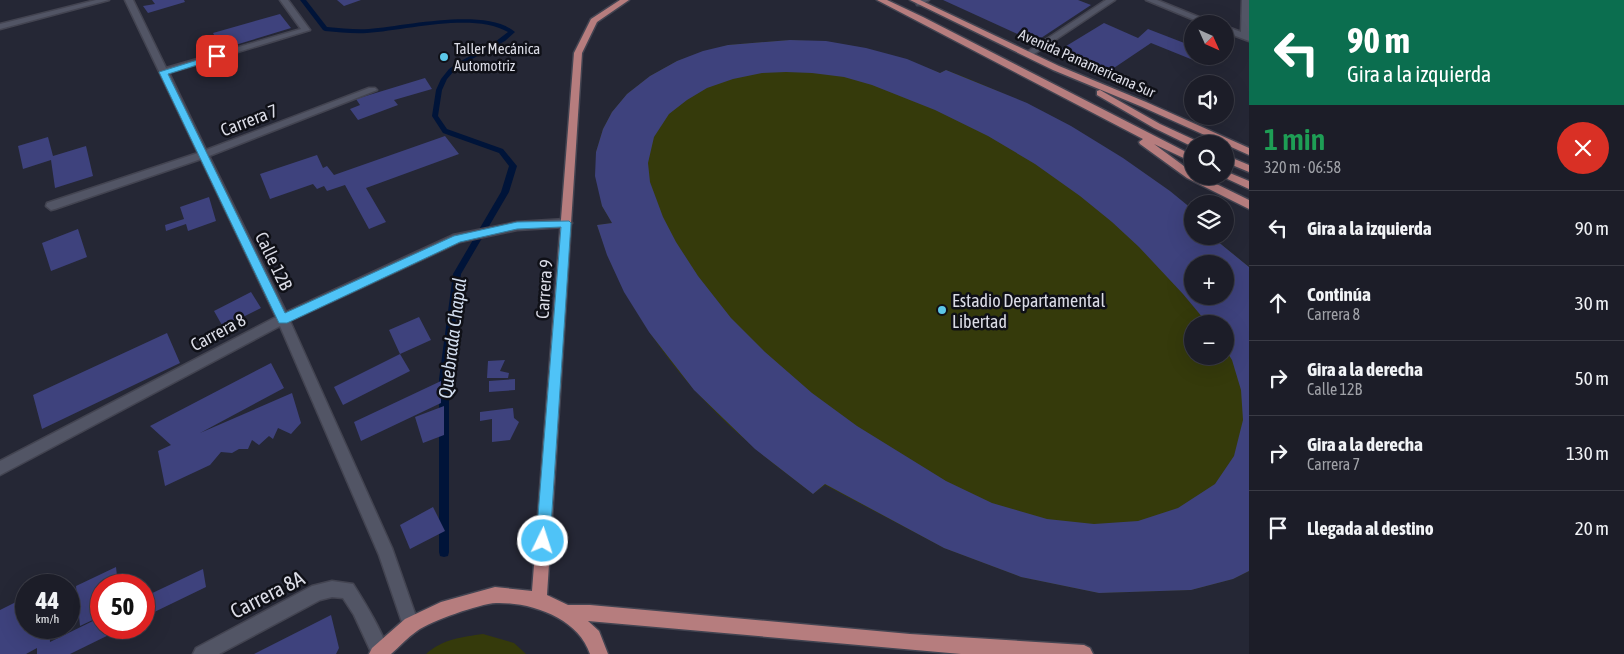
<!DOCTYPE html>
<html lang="es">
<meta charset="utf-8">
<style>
body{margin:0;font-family:"Asap Condensed",sans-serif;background:#252630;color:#f1f3f6;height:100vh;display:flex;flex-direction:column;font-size:19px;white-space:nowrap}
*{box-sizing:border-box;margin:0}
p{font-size:16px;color:#a0a2a8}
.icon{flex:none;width:28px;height:28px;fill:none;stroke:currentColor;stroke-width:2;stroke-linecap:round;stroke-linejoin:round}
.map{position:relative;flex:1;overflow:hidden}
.side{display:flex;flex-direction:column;background:#1c1d28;width:375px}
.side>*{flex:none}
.banner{background:#0b6e4f;color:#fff;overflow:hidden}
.needle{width:32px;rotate:135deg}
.fabs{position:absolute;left:1184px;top:15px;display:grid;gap:10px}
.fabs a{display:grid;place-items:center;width:50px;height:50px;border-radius:50%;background:#1c1d28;box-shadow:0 5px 20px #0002,0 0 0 1px #3a3b45;font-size:25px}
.speed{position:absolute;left:15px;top:574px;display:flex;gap:10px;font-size:25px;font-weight:700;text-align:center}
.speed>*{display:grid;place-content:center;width:65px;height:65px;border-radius:50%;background:#1c1d28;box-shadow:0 5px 20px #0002,0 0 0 1px #3a3b45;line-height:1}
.speed small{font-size:12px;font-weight:400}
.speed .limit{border:8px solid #d22;background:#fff;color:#111}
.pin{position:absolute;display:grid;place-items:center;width:42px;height:42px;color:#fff;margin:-21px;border-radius:10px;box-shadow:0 2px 8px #0006}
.me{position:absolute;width:55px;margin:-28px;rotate:4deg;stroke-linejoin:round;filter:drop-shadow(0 0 4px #0008)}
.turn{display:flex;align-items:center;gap:18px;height:105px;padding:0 15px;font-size:22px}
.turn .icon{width:65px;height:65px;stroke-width:2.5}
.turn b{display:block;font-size:35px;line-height:42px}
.round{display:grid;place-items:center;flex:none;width:52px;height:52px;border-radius:26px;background:#252630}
.summary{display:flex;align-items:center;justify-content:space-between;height:85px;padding:0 15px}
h1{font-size:30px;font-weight:600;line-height:38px;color:#1e9e55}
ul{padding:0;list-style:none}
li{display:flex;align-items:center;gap:15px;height:75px;padding:0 15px;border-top:1px solid #3a3b45}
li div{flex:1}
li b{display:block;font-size:19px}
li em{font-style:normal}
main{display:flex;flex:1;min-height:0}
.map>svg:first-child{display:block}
.green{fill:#353a0b;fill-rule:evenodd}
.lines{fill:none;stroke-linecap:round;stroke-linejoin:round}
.stream{fill:#001439;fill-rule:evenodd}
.building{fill:#3e427d;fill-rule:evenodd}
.minor-casing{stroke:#434451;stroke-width:3}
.major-casing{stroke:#434451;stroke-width:3}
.minor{fill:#525565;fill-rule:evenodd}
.major{fill:#b67d7e;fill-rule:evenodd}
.route{fill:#4fc3f7;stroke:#337fa1}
.poi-dot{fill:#5cc7e8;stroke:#0f1017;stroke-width:2}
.labels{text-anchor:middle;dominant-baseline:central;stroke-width:5;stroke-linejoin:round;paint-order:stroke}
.far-poi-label{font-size:15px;fill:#dbdce6;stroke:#0f1017;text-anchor:start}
.far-street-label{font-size:15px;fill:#dbdce6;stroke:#0f1017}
.street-label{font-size:18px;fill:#dbdce6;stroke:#0f1017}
.poi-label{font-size:18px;fill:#dbdce6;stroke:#0f1017;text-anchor:start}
.water-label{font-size:19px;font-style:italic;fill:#d2ddee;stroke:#0f1017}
.near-street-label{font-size:21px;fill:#dbdce6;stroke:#0f1017}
</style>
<main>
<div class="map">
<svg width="1249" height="654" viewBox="0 0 1249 654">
<rect width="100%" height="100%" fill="#252735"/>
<path class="green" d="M790,40c55,2 99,12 150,33l6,-3c90,34 172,79 246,139v27h19l38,31v304l-16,8 -42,11 -92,3 -78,-16 -77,-29 -119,-63 -12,9c-19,-15 -39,-29 -57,-45 -72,-60 -129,-134 -159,-224l15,-2 -10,-17 -6,-54 7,-23 9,-17 15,-18 23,-18 27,-15 51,-16zM1192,264h33v32h-33zM1192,324h33v32h-33z
M483,634l31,9 12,11h-100c17,-15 36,-17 57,-20z"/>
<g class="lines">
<path class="stream" d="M300,0h6l21,27c14,1 28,3 42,2 37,-3 117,-22 146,3l-10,9 -42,23 -9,7 -7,8 -5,11 -4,26 9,13 56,20 14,17 -8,26 -48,82 -12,105v173l-1,4 -4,1 -4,-1 -1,-4v-173l14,-105 48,-82 8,-26 -10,-13 -56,-20 -11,-17 4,-26 5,-11 8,-10 10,-7 32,-17 17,-13c-34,-20 -101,-2 -141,1 -14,1 -28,-1 -42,-2l-2,-1z"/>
</g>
<path class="building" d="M152,0h32l1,2 -37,11 -5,-7 12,-2z
M337,0h24l-17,6z
M943,0h135l13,5 -56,37z
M280,14l11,14 -69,21 -9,-16z
M1104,23l34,15 10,-9 44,17v10h26l-10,10 -57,-23 -46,31 -47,-23z
M790,40l36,1 40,7 41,11 33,14 6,-3 81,33 44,23 52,32 47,33 22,18v27h19l38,31v304l-16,8 -42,11 -92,3 -78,-16 -77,-29 -119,-64 -12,10 -58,-45 -61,-59 -45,-58 -25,-40 -17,-37 -10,-30 15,-2 -10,-17 -7,-30 1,-24 7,-23 9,-17 15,-18 23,-18 27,-15 26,-10 25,-6zM786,72l26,1 32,4 28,8 63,25 53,26 47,28 45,32 32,26 27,25 44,47 25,30h17v25l7,11 9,30 2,30 -9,36 -19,28 -37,24 -40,13 -44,3 -47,-5 -55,-16 -46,-22 -89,-55 -45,-33 -47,-41 -34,-34 -33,-42 -22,-34 -13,-25 -13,-35 -2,-19 6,-26 15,-23 18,-14 20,-12 26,-9 29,-6zM1192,264h33v32h-33z
M425,78l7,11 -38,11 4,5 -40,15 -8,-11 10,-4 -4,-6z
M445,136l14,18 -93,34 20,34 -17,7 -24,-44 -18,6 -3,-5 -7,3 -4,-5 -43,15 -10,-25 57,-19 6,13 4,-2 7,9z
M48,137l5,19 33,-10 7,30 -38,12 -4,-28 -28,9 -5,-23z
M209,197l7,24 -28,10 -2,-7 -20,7 -1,-6 19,-6 -4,-12z
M78,229l9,28 -36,14 -9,-28z
M251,292l10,16 -38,19 -9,-16z
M419,317l12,23 -31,14 10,17 -67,34 -9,-18 66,-33 -11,-24z
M167,333l13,30 -138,66 -9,-34z
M505,360l-5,11 9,2 -1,5h-21l1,-17z
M271,363l13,25 -84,45 92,-40 9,30 -10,11 -13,-6 -5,11 -4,-3 -10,9 -7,-5 -4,9h-9l-7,4 -11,-1 -11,13 -45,21 -7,-35 13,-6 -21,-19z
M515,379v11l-26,2v-11z
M441,381v22l-80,38 -7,-19z
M444,406v29l-21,8 -8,-26z
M513,408l1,10 5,4 -9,18 -18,2v-23l-12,2v-9z
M433,507l12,24 -35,18 -10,-24z
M116,567l2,18h-17v31l-21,10 -4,-40z
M203,569l3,18 -62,30v-20z
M26,597v31h23l1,14 51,-25v11h22l-53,26h-33v-6l-11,6h-26v-44z
M331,615l8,33 -3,6h-82z"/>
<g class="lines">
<g class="minor-casing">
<path id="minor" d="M96,0h13l-109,29v-5z
M125,0h8l33,68 135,-39 -21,-29h8l22,30 -141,43 37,77 163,-62h6l2,2 -168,66 77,156 167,-77 64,-13 49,-3 6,4 -6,4 -49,3 -57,12 -170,79 102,227 27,77 -2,6 -6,2 -6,-2 -26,-76 -99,-229 -280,149v-14l276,-144 -75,-158 -146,50 -4,1 -5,-4 1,-3 151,-50z
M915,0h14l-9,5h-3z
M1106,0h9l-84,56 -7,-2z
M1146,0h11l59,24h-12z
M1242,0h7v41l-24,-9v-6l16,6z
M332,581l21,3c9,14 35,56 35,70h-16l-18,-39 -11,-17 -11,-1 -12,3 -101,54h-26l3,-6 116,-62z"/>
</g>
<g class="major-casing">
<path id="major" d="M620,0h9l-32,22 -15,31 -35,542 21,10h22l320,29 174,11 6,3 3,6h-132l-373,-33 11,10 9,23h-18c-12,-36 -59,-52 -94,-51 -17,1 -65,18 -79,28 -10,7 -18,16 -26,23h-22l3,-6 33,-29 36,-17 54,-15 37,4 42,-538 17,-34z
M877,0h10l36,17 269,138v7l-38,-18 38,28v4h8l49,24v9l-62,-31 -47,-34 -1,-2 4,-3z
M910,0h10l139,66 87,36 103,46v7l-109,-49 -87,-36z
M1100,90l60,34 39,18 1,2h-8l-1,2 -37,-18 -57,-33v-4z
M1225,155l24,10v7l-24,-10z
M1225,171l24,10v8l-28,-13h4z"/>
</g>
<use href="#minor" class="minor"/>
<use href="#major" class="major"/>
</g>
<path class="route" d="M217,54l3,1v3l-52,16 117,239 169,-77 63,-14 52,-1 2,2 -21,318 -2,5 -5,2 -5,-2 -2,-5 25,-314 -44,2 -57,13 -173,81h-8l-120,-251z"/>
<g class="poi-dot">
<circle cx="444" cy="57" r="5"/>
<circle cx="942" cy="310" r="5"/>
</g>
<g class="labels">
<g class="far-poi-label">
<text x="454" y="48">Taller Mecánica<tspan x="454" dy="17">Automotriz</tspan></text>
</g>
<g class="far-street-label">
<text transform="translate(1087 63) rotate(24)">Avenida Panamericana Sur</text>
</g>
<g class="street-label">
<text transform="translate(249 120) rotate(-21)">Carrera 7</text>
<text transform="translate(274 261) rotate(64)">Calle 12B</text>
<text transform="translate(544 289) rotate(-86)">Carrera 9</text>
<text transform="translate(218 332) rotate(-28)">Carrera 8</text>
</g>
<g class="poi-label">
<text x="952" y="300">Estadio Departamental<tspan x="952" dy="21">Libertad</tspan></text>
</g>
<g class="water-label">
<text transform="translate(452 338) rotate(-83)">Quebrada Chapal</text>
</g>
<g class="near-street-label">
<text transform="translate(267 594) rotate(-27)">Carrera 8A</text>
</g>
</g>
</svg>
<div class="fabs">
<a><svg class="needle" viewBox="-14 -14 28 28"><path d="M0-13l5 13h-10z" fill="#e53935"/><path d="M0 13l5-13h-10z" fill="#a0a2a8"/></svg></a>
<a><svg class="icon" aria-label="sound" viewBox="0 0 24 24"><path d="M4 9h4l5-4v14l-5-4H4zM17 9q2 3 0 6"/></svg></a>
<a><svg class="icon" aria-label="search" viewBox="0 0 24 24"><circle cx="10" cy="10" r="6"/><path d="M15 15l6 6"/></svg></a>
<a><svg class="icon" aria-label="layers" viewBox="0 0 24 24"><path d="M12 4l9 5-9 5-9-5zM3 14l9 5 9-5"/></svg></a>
<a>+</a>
<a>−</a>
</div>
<div class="speed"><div>44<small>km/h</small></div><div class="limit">50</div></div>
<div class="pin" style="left:217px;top:56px;background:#d93025"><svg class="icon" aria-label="arrive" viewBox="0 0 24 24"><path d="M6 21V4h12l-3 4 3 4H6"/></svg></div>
<svg class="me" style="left:543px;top:541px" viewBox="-20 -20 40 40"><circle r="17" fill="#4fc3f7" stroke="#fff" stroke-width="3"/><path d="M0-11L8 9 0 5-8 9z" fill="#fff"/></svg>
</div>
<section class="side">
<div class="banner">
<div class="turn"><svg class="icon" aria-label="left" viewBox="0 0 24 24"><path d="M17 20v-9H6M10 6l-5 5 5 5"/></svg><div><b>90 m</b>Gira a la izquierda</div></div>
</div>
<div class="summary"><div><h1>1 min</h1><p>320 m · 06:58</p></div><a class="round" style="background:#d93025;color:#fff"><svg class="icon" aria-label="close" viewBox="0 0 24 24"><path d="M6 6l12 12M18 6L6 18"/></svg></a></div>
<ul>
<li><svg class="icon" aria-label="left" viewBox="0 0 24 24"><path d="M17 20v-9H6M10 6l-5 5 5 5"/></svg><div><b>Gira a la izquierda</b></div><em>90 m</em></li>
<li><svg class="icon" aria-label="ahead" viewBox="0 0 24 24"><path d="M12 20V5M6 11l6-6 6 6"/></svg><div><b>Continúa</b><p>Carrera 8</p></div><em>30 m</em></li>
<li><svg class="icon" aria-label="right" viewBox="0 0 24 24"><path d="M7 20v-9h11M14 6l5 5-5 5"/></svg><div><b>Gira a la derecha</b><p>Calle 12B</p></div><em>50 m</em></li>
<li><svg class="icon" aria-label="right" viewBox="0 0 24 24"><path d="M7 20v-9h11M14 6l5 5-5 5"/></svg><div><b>Gira a la derecha</b><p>Carrera 7</p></div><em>130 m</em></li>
<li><svg class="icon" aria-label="arrive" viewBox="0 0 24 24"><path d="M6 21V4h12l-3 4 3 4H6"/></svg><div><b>Llegada al destino</b></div><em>20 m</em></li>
</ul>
</section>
</main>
